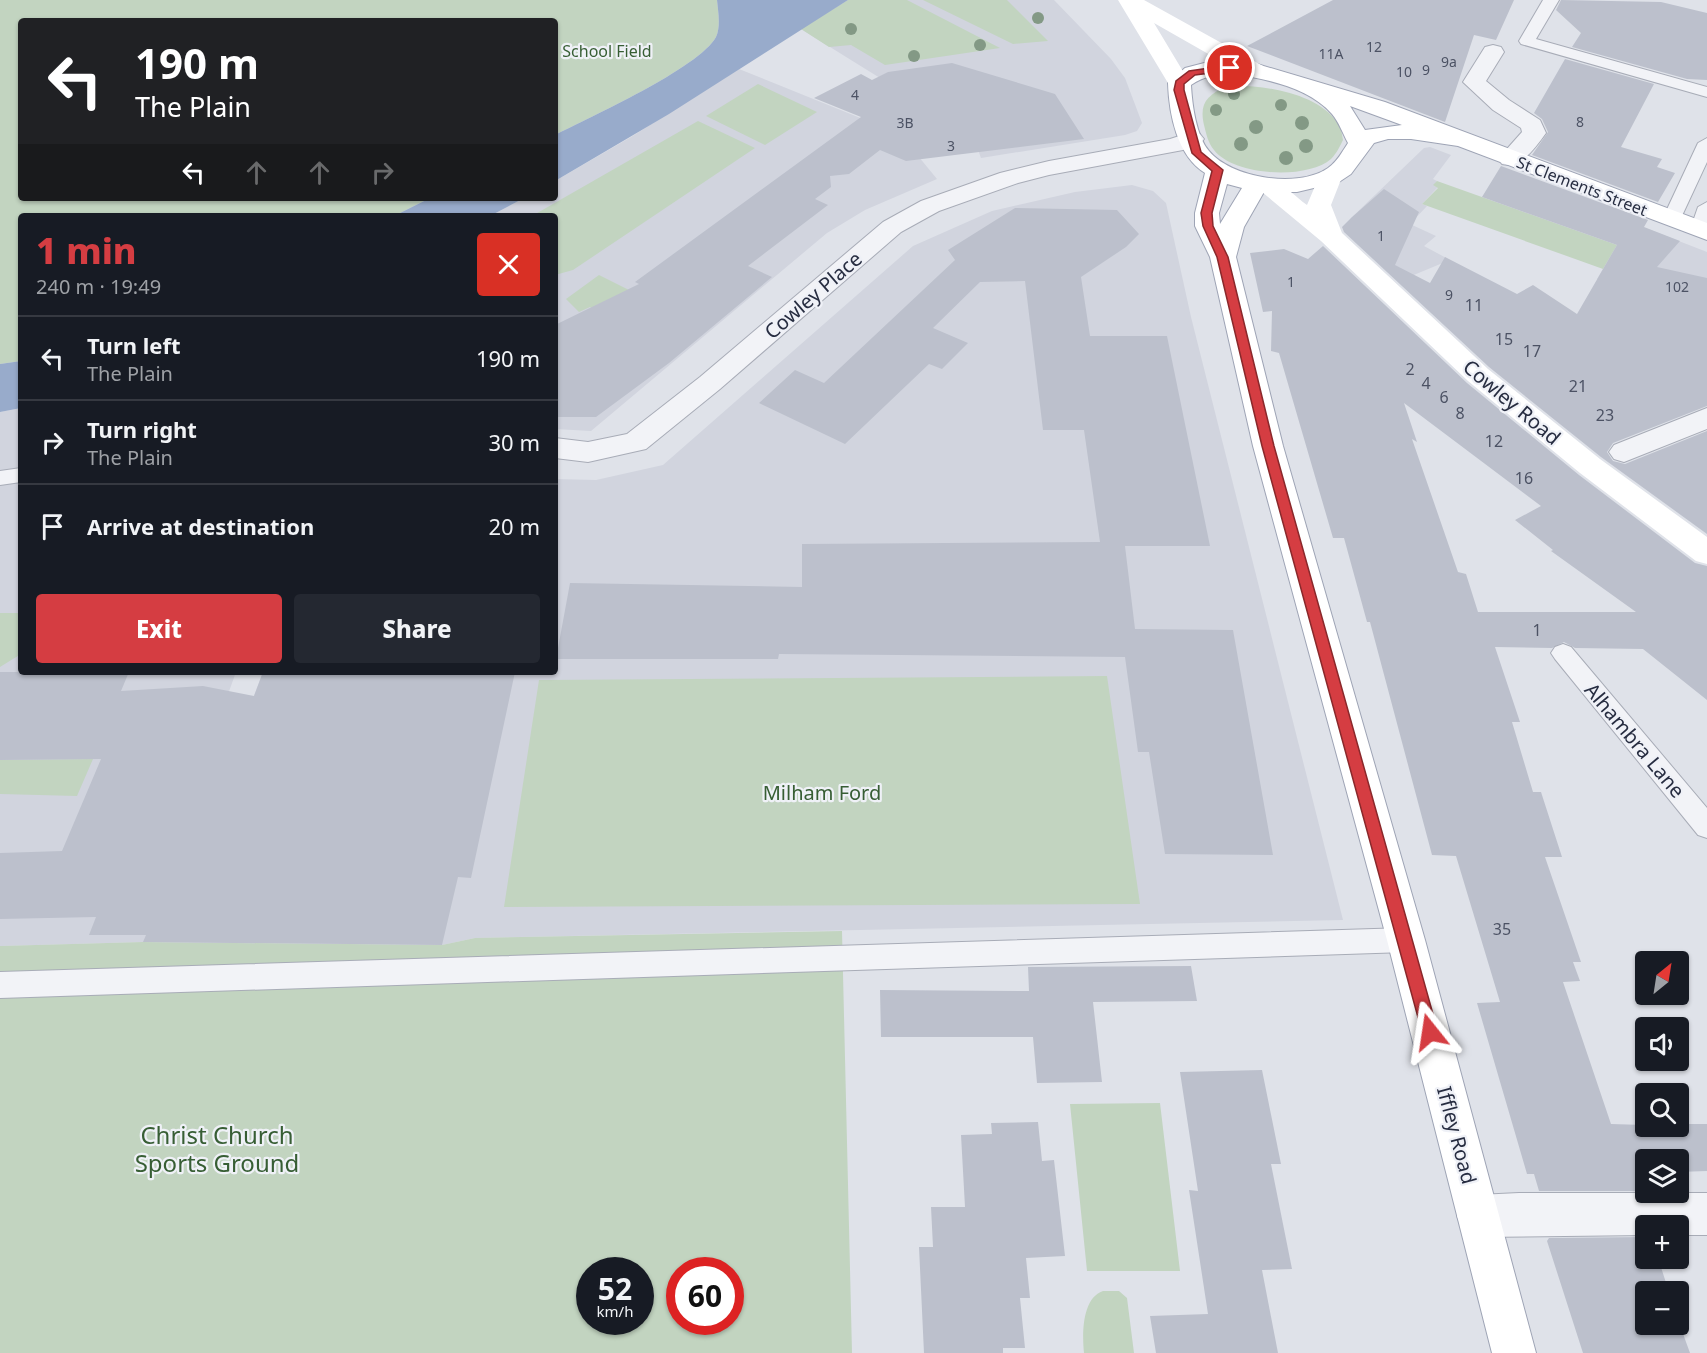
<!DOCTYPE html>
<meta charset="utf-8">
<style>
body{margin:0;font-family:"Noto Sans",sans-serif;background:#242831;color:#f1f3f6;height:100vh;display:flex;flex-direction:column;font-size:22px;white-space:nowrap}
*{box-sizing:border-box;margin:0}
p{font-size:20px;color:#9ea1a6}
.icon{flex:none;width:33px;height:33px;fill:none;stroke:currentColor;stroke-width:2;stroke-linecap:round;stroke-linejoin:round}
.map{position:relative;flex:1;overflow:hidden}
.side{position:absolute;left:18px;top:213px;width:540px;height:462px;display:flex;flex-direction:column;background:#171b24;border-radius:6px;box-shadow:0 2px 4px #0004}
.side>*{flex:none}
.guide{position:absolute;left:18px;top:18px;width:540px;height:183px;border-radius:6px;box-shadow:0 2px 4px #0004;background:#202124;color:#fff;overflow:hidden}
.needle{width:39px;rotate:30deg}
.controls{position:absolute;left:1635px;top:951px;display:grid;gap:12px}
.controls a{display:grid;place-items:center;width:54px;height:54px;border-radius:6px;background:#171b24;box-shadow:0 2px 4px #0004;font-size:30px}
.speed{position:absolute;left:576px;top:1257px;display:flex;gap:12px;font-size:30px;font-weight:700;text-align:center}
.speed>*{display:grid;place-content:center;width:78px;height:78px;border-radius:50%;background:#171b24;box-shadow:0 2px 4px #0004;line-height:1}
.speed small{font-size:15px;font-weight:400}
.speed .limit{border:9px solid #d22;background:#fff;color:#111}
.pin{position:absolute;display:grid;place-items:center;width:51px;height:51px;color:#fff;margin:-26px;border:3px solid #fff;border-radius:50%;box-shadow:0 2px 6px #0007}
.me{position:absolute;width:66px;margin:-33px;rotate:345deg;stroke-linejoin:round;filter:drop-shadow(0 0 4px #0008)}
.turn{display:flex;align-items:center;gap:21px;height:126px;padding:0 18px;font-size:27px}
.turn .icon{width:78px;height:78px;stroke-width:2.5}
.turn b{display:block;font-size:42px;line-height:51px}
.lanes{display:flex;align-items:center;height:57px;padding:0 18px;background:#0003;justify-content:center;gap:30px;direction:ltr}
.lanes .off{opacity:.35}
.round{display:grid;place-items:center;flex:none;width:63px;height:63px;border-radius:6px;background:#242831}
.overview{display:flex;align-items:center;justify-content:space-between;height:102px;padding:0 18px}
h1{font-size:36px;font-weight:800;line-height:45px;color:#d53d42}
.action{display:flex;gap:12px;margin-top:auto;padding:12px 18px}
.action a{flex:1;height:69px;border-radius:6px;background:#d53d42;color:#fff;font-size:24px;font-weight:800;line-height:69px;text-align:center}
.action a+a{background:#242831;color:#f1f3f6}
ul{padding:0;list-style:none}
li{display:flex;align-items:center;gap:18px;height:84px;padding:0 18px;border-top:2px solid #363941}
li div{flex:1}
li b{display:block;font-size:22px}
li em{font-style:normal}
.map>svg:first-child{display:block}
.built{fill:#d1d4de}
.green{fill:#c2d4c0;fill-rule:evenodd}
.water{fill:#98abcb}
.building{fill:#bcc0cc;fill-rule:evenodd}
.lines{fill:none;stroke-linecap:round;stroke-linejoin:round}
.lane-casing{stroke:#a8acb7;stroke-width:2}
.street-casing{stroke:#a8acb7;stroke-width:2}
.primary-casing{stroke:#9ea4b5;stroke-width:2}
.lane{fill:#f2f3f7;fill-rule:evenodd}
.street{fill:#f2f3f7;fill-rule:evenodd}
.secondary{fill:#fff;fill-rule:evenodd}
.primary{fill:#fff;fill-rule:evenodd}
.tree{fill:#839985}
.route{fill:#d53d42;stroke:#8a282b;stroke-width:1.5}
.labels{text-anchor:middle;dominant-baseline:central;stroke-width:4.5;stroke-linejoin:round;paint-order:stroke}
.far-number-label{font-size:14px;fill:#4c5264}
.far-park-label{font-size:16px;fill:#375e34;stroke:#eff1f7}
.far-street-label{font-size:16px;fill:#272d41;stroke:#eff1f7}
.number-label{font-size:16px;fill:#4c5264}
.street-label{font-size:20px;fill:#272d41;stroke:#eff1f7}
.park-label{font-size:20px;fill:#375e34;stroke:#eff1f7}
.near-park-label{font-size:24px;fill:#375e34;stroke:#eff1f7}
</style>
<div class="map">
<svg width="1707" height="1353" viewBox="0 0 1707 1353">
<rect width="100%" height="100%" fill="#dfe2e9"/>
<path class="built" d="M848,0h206l57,59 14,19 17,45 -5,8 -12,4 -144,23 -4,-11 -97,-69 -79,-49z
M739,69l161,65 37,45 -72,31 -38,23 -236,198 -36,-2v-213h-65l34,-18h31v-17l76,-44z
M1430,147l21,8 -18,24 4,2 -3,4 4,2 -16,17 5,2 -17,18 26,12 -12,10 26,14 -46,19 -55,-54 2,-7 73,-70z
M1132,185l21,6 13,12 25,114 152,603 -868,18 -33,7 -299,-3 -143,4v-534l21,-4v264h215l-9,25 26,1 10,-26h292v-193l41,1 67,-15 250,-219 79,-35 83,-19z
M1630,222l77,30v65l-110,-38z"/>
<path class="green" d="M0,0h717c1,11 4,26 -1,37 -17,31 -126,80 -161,98v-114h-534v177h409l-36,18h-373v145l-21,3z
M848,0h59l93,48 -115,17 -34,-20 -22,2 -28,-18z
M923,0h84l41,41 -35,3z
M758,84l59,28 -52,33 -59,-29z
M1226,86c33,-2 90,6 111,36 4,4 5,12 6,18 -3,6 -6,13 -12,19 -24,21 -97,17 -117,-9 -6,-7 -8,-17 -10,-25 -5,-22 3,-29 22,-39z
M698,121l57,27 -182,122 -18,5v-59h-23z
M1437,181l180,64 -14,24 -181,-65 16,-16 -5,-3z
M599,275l52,26 -38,23 -23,-17 -11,5 -13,-13z
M0,613h21v41l-21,13z
M1107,676l33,228 -636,3 35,-227z
M93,759l-16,37 -77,-2v-34z
M842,931l10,422h-852v-407l143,-4 299,3 33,-7zM590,1270h50v52h-50zM680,1270h50v52h-50z
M1160,1103l20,168h-93l-17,-167z
M1103,1291h16l8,7 7,55h-50c-2,-19 -2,-55 19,-62z"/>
<path class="water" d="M717,0h131l-179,114 -114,67v-46c35,-18 144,-67 161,-98 5,-11 2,-26 1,-37z
M430,198h94l-34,18h-96z
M21,361v47l-21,4v-48z"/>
<path class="building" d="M1333,0h181l-18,40 -22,-5 -29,87 -198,-76z
M1561,0l100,2 46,11v67l-20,-1 -115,-32 9,-14 -25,-23z
M1565,59l89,25 -33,63 41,12 -5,8 18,6 -17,29 -126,-47 16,-23 -6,-13 -8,-6z
M952,63l103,31 29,45 -178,22 -26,-11 -31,24 -19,2 1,11 -16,12 13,6 -80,61 24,11 -103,86 -73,54h-41v-92l84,-41 -4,-2 226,-165 -47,-19 47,-24 11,6 16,-8z
M1501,166l147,54 -4,7 36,14 -23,26 50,11v128l-94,37 -6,9 6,9 12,3 82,-33v103l-106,-77 -112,-90 -145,-135 -2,-5 9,-9 33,-29 35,23 -24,53 35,18 15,-26 72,37 16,-9 44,29 40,-69 -135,-48z
M1015,208l102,2 22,24 -13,13 -45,30 9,59h77l43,210h-85l10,83 98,1 40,225 -108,-1 -16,-102h-11l-13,-95 -346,-3 -1,5h-222l14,-76 232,4v-43l298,-2 -16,-112h-41l-18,-149 -45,1 -47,46 35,15 -26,26 -13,-5 -84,80 -86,-41 36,-33 29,13 131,-123 -7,-10z
M1323,246l144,137 112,92 116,88 12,3v134l-64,-51 -68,-1 -11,-6 -12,6 -57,-1 25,75h-8l21,70h8l21,65h-17l36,105h-8l7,19 -17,1 48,142 67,2v-2h29v47l-29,1v-12h-32v31h-107l-5,-17h-7l-50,-171 23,-1 -44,-146 -24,-1 -62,-233h-3l-23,-84h-11l-54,-185 -8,-2 1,-40 -9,1 -13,-59 34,-4 24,10zM1404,403l137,103 -26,14 38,30 -2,1 85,61h-158l-12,-38 -8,-2 -46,-133 5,3z
M0,672h129l-8,19 82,-5 51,10 9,-24h252l-44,206 -13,-1 -16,68 -299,-3 3,-7h-57l7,-18 -96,2v-66l62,-2 39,-92 -101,1z
M1191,966l6,35 -104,1 9,80 -65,1 -4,-46h-152l-1,-47 149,1 -1,-24z
M1262,1070l19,94h-10l21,105 -30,1 16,83h-122l-6,-37 58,-2 -19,-124 9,1 -18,-119z
M1038,1122l4,39 12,-1 11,96 -39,2 4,40h-10l5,50h-22v5h-79l-5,-106h14l-2,-40h34l-4,-72 31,-1 -1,-11z
M1646,1237v21h12l11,34h-23v32h32v-4l12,33h-107l-36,-112 2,-3z"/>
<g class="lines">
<g class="lane-casing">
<path id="lane" d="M1543,0h16l-23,39 171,48v10l-186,-53 -2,-3z
M1707,138v24l-27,58 -3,4h-12l-3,-4 36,-77z
M1707,202v30l-8,4 -6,-2 -3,-4 8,-23z
M21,468v14l-21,3v-14z
M1563,644l8,3 136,161v30l-9,-3 -143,-176 -4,-6 4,-6z
M1406,928l10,3 4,9 -4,9 -10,3 -1406,46v-26z"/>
</g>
<g class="street-casing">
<path id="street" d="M1493,45l8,2 3,5 -18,29 23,19 31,20 6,13c-11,15 -25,36 -44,31l-4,-5 24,-27 -1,-4 -28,-18 -30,-28 22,-35z
M1192,132l8,2 4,5 -4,5 -17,6 -134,25 -31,8 -79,28 -38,21 -181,157 -74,60 -58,13 -33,-4v-20l33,4 39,-8 73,-57 183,-155 38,-21 79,-28 49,-12 121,-22z
M1707,408v21l-83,33 -10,-3 -5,-7 5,-7z
M1519,1193h188v42h-29v-9h-32v9l-168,2 -15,-6 -6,-15 6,-15 15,-6z"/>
</g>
<g class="primary-casing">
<path id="primary" d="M1212,61l45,3 128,38 322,121v17l-249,-94 -47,-7h-23l-14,4 -23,31 -12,8 -42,10h-33l-20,35 -8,30 47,189 142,494 111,413h-44l-105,-413 -134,-494 -43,-189 -15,-31v-13l10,-40c-28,-17 -36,-59 -37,-90l17,-15zM1234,74c33,5 75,14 98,40 7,8 11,20 16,29 -6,9 -11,19 -20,25 -30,21 -97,10 -119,-17 -13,-15 -17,-47 -18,-66 14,-10 26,-10 43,-11zM1350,106l52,19 -37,5zM1227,184l15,4 -22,36 -1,-11z"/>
</g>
<use href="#lane" class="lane"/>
<use href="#street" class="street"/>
<path class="secondary" d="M1118,0h26l119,66 3,5 -3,5h-16l-93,-53 36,60 -3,5h-16z
M1330,170l9,2 3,5 -11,28 11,28 146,136 112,90 107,78v27l-11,-3 -116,-88 -112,-92 -147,-140 -65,-54 3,-5c20,-5 33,12 48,23l14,-33z"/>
<use href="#primary" class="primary"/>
</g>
<g class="tree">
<circle cx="1038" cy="18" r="6"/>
<circle cx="851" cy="29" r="6"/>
<circle cx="980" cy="45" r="6"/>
<circle cx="914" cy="56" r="6"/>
<circle cx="1234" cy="94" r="6"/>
<circle cx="1281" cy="105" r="6"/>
<circle cx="1216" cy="110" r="6"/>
<circle cx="1302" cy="123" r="7"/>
<circle cx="1256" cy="127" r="7"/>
<circle cx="1241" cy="144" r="7"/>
<circle cx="1306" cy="146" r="7"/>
<circle cx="1286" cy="158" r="7"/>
</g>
<path class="route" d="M1230,65l3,1v4l-38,5 -11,9v6l17,62 22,18 -11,43 1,13 15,31 46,189 164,586 -2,5 -6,2 -6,-2 -2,-5 -160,-586 -45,-189 -14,-31 -2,-13 11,-42 -20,-18 -18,-63 2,-9 13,-10z"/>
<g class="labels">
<g class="far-number-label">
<text x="1374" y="46">12</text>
<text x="1331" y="53">11A</text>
<text x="1449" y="61">9a</text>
<text x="1426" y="69">9</text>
<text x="1404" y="71">10</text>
<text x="855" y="94">4</text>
<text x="1580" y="121">8</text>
<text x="905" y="122">3B</text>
<text x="951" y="145">3</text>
<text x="1381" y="235">1</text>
<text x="1291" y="281">1</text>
<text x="1677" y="286">102</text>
<text x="1449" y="294">9</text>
</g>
<g class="far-park-label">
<text x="607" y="51">School Field</text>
</g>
<g class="far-street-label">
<text transform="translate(1582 186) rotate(21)">St Clements Street</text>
</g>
<g class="number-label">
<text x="1474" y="305">11</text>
<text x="1504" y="339">15</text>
<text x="1532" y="351">17</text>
<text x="1410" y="369">2</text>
<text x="1426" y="383">4</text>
<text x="1578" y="386">21</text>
<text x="1444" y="397">6</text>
<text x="1460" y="413">8</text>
<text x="1605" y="415">23</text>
<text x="1494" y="441">12</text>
<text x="1524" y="478">16</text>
<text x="1537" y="630">1</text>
<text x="1502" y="929">35</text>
</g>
<g class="street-label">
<text transform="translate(813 295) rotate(-41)">Cowley Place</text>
<text transform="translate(1512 402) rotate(40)">Cowley Road</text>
<text transform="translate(1635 740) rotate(50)">Alhambra Lane</text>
<text transform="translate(1457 1135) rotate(75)">Iffley Road</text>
</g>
<g class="park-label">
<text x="822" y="792">Milham Ford</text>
</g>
<g class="near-park-label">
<text x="217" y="1134">Christ Church<tspan x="217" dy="28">Sports Ground</tspan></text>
</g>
</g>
</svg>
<div class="controls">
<a><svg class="needle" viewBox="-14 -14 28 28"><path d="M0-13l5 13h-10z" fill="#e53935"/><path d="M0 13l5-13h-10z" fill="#9ea1a6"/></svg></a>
<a><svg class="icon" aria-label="sound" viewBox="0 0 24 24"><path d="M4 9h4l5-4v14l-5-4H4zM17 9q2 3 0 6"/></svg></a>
<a><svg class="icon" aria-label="search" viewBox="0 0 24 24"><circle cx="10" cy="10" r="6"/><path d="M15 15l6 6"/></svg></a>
<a><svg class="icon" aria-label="layers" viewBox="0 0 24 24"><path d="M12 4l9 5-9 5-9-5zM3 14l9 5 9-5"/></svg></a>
<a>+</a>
<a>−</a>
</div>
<div class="speed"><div>52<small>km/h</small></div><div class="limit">60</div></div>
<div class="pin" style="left:1230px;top:68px;background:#d93025"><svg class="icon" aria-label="arrive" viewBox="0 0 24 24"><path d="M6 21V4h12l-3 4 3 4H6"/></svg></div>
<svg class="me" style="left:1430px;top:1032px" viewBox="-20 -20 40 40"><path d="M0-17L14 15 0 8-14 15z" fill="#d53d42" stroke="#fff" stroke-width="4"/></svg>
<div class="guide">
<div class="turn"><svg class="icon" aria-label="left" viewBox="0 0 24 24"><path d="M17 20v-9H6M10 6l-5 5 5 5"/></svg><div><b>190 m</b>The Plain</div></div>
<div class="lanes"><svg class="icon" aria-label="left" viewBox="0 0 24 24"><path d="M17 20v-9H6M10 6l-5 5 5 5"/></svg><svg class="icon off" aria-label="ahead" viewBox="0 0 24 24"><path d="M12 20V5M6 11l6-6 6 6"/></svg><svg class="icon off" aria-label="ahead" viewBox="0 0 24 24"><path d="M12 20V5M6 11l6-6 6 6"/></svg><svg class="icon off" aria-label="right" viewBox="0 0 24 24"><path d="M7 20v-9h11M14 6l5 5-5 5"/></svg></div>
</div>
<section class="side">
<div class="overview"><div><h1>1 min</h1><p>240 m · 19:49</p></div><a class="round" style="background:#d93025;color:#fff"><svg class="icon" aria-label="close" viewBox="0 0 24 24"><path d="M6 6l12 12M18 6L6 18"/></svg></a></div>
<ul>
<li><svg class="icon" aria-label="left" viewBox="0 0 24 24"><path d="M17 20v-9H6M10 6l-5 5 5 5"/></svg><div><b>Turn left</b><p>The Plain</p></div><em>190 m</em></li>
<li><svg class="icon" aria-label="right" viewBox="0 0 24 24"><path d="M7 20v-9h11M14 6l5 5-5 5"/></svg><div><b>Turn right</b><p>The Plain</p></div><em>30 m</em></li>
<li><svg class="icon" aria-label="arrive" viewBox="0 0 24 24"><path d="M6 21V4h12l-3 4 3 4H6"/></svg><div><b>Arrive at destination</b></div><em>20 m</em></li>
</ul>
<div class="action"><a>Exit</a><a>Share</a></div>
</section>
</div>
